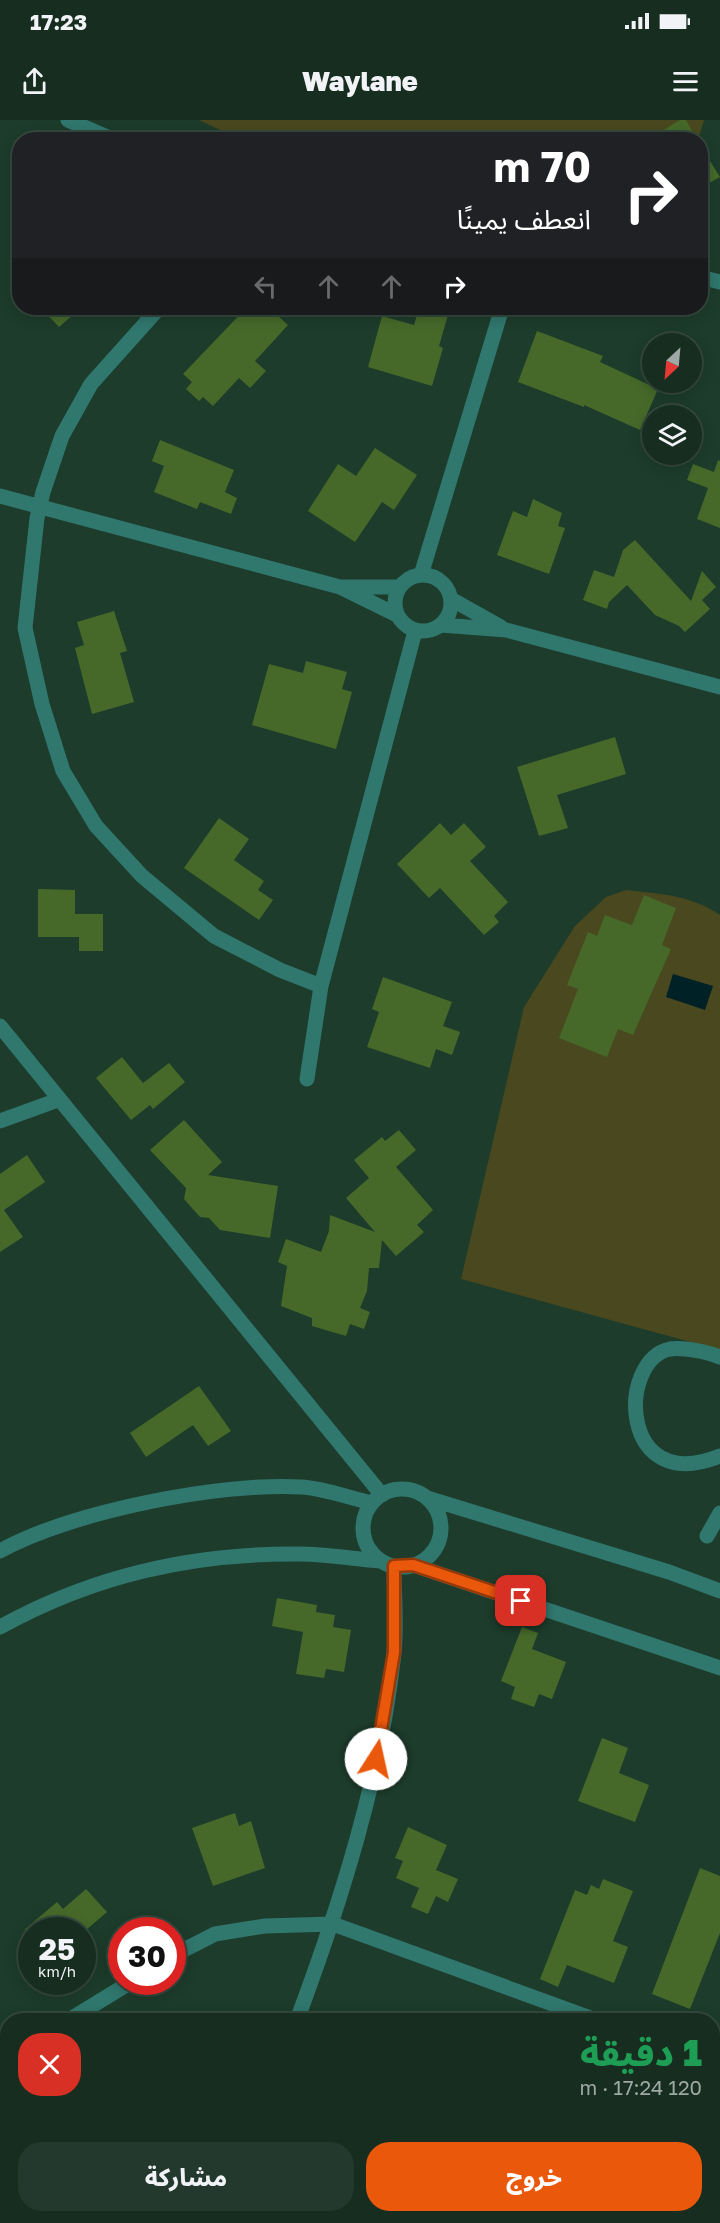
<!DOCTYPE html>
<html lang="ar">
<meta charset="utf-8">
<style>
body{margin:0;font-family:"Golos Text","Noto Sans Arabic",sans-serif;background:#23392d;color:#f1f3f6;direction:rtl;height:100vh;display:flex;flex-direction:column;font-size:22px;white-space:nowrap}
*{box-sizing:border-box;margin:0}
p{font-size:20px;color:#9ea8a5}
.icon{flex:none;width:33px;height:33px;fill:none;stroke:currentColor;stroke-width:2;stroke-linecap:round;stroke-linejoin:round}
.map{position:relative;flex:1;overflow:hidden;direction:ltr}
.details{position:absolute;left:0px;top:1893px;width:720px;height:210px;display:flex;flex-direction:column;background:#162d20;border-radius:24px 24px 0 0;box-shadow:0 3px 15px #0003,0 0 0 2px #35493e;direction:rtl}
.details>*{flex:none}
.top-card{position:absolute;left:12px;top:12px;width:696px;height:183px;border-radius:24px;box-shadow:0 3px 15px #0003,0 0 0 2px #35493e;direction:rtl;background:#202124;color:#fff;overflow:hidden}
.needle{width:39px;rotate:206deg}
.controls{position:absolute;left:642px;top:213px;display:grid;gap:12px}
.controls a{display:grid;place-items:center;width:60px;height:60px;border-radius:50%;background:#162d20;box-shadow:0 3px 15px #0003,0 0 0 2px #35493e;font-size:30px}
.speed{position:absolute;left:18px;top:1797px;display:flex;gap:12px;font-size:30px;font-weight:700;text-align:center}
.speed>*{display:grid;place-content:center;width:78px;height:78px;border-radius:50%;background:#162d20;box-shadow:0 3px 15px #0003,0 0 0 2px #35493e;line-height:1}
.speed small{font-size:15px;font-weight:400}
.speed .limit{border:9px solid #d22;background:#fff;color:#111}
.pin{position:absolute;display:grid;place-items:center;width:51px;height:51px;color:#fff;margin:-26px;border-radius:12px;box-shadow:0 3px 9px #0006}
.me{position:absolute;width:66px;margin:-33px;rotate:10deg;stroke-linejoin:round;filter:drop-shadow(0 0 4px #0008)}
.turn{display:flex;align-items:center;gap:21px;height:126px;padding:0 18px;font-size:27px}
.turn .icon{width:78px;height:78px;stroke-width:2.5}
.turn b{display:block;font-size:42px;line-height:51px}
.lanes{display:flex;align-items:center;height:57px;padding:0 18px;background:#0003;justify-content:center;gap:30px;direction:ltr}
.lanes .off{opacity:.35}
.round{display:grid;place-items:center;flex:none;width:63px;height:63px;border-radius:24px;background:#23392d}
.headline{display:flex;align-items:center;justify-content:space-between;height:102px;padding:0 18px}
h1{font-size:36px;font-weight:800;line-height:45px;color:#1e9e55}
.action{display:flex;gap:12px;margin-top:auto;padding:12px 18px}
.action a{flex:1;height:69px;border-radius:24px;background:#ea580c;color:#fff;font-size:24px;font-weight:800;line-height:69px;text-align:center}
.action a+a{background:#23392d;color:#f1f3f6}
.status{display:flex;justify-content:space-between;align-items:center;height:42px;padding:0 30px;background:#162d20;direction:ltr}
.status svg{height:16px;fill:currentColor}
header{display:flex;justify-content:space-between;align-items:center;height:78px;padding:0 18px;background:#162d20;font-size:27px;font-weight:800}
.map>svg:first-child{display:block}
.green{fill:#49481e}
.water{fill:#002227}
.building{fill:#466929}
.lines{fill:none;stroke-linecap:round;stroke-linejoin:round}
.minor{stroke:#30776e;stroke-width:15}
.route-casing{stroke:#983908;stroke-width:15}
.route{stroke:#ea580c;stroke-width:10}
</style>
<div class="status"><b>17:23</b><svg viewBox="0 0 49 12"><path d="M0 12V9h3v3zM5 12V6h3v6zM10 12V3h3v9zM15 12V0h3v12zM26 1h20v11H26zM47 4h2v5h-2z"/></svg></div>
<header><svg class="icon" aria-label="menu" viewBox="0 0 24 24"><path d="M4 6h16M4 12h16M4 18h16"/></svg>Waylane<svg class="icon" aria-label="share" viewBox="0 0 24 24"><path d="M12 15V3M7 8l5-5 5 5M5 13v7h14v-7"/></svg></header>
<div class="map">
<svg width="720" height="2103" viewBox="0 0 720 2103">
<rect width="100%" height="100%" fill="#1d3c2b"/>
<path class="green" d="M199,0h505l-6,20h-457z
M626,770c34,4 65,5 94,25v435l-259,-71 63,-272 51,-81 31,-29z"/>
<path class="water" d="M673,854l40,12 -8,24 -39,-13z"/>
<path class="building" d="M680,0h6l11,20h-50z
M700,25l20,32 -20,11z
M41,188h40l-22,19z
M246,188h23l19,17 -33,36 11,10 -16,17 -11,-10 -26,28 -10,-9 -4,4 -13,-12 6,-7 -9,-8z
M419,188h31l-11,38 4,2 -11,38 -64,-19 14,-51 32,9z
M537,211l66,25 -3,6 58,27 -18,41 -56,-25v2l-66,-25z
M160,320l74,30 -9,22 12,6 -6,16 -31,-12 -3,7 -43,-17 10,-26 -12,-5z
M375,328l42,27 -23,35 -12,-8 -27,40 -47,-31 30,-47 18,12z
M718,340l2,1v67l-23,-9 11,-31 -21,-8 6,-16 21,8z
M533,379l29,14 -4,13 7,2 -16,46 -52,-19 16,-44 14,6z
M635,420l56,61 11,-30 14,16 -14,13 8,9 -25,23 -6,-6 -24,-11 -28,-30 -18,17 -2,7 -24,-9 11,-30 20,7 9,-27z
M114,491l13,40 -7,2 14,49 -42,12 -17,-66 9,-3 -7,-23z
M306,541l41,11 -5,17 10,3 -16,57 -84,-24 17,-61 34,9z
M615,617l11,37 -69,21 11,33 -29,8 -22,-69z
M219,698l30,21 -15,21 30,21 -6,9 15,10 -14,20 -75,-52z
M440,703l11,12 13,-12 22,24 -16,14 38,41 -14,14 5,6 -15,13 -44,-47 -11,10 -32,-34z
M38,769l37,1v24h28v37h-24v-14h-41z
M644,775l32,13 -14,37 9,4 -38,86 -15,-6 -11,28 -48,-19 19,-49 -11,-4 21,-53 9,4 8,-21 27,10z
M383,857l69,25 -9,24 17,6 -8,23 -16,-6 -6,19 -63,-21 12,-35 -7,-3z
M122,937l21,26 26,-20 16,19 -32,27 -3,-4 -19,15 -35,-42z
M184,1000l38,42 -14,13 70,11 -8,52 -50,-8 -11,-12 -9,-1 -16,-18 2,-11 -36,-38z
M399,1010l17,20 -20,17 37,43 -16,15 7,7 -28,24 -14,-16 -3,28h-10l-2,23 -7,17 10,4 -6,17 -14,-5 -4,12 -34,-10v-8l-31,-12 6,-40 -9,-4 8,-23 35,13 8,-21 1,-16 45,17 -29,-34 23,-20 -15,-18 28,-23 3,4z
M27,1035l18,27 -41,28 19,27 -23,15v-78z
M199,1266l32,45 -23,15 -15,-21 -47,32 -16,-24z
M277,1478l40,7 -1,7 19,3 -2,12 18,3 -7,42 -18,-3 -2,9 -28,-4 7,-42 -31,-6z
M522,1507l16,6 -6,16 34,13 -14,37 -13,-5 -5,13 -23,-8 4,-12 -14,-6z
M602,1618l26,10 -9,25 30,12 -14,37 -57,-21z
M235,1693l4,13 12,-5 14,47 -52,18 -21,-58z
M408,1707l39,18 -11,25 22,9 -10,23 -12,-6 -8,18 -17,-7 8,-19 -23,-10 7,-17 -8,-3z
M700,1748l20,8v57l-30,76 -38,-15z
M603,1759l30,12 -20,50 15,6 -14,36 -47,-18 -9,22 -18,-8 35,-89 12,5 4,-10 8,4z
M86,1769l21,23 -21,18h-62l33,-28 6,7z"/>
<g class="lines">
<path class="minor" d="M68,0l46,20
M700,157l20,5
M159,188l-68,76 -29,52 -19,56 -6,26 -12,110 17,76 21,67 33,55 46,50 72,60 66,34 41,16
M0,376l340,91 57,28
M421,455l81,-267
M395 483a28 28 0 1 1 56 0a28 28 0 1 1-56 0Z
M343,467h56
M451,479l50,28
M441,505l65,5 214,57
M0,906l382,469
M307,959l14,-93 94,-355
M0,1001l58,-21
M720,1237c-12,-5 -37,-10 -50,-8 -53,11 -51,148 50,107
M363 1408a39 39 0 1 1 78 0a39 39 0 1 1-78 0Z
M427,1378l242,74 51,19
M707,1416l13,-23
M0,1431c70,-39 220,-69 301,-64 23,1 48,11 71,16
M413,1445l307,103
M0,1507c94,-52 192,-74 299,-73 27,0 55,5 82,7
M172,1836l43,-22 50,-8 68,-2 263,96
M69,1900l62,-38
M297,1900c43,-115 84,-244 97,-367 3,-28 0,-58 0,-87
M0,1945l8,-5
M712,1960l8,-13
M203,2103l5,-7
M632,2103l4,-7"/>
</g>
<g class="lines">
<g class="route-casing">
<path id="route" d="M376,1639l18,-107v-86l19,-1 108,36"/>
</g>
<use href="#route" class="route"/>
</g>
</svg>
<div class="controls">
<a><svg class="needle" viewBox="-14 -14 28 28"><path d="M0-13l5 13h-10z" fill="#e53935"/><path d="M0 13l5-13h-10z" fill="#9ea8a5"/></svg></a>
<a><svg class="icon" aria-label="layers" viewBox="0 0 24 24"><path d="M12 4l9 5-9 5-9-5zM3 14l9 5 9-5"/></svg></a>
</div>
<div class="speed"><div>25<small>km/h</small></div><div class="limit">30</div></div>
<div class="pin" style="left:521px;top:1481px;background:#d93025"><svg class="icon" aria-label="arrive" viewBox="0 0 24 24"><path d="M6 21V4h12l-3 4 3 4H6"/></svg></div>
<svg class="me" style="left:376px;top:1639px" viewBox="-20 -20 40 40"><circle r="19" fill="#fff"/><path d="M0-13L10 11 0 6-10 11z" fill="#ea580c"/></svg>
<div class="top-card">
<div class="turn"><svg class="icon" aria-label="right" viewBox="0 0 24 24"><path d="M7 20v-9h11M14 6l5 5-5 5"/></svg><div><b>70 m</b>انعطف يمينًا</div></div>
<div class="lanes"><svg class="icon off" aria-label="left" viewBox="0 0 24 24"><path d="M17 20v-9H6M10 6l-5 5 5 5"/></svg><svg class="icon off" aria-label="ahead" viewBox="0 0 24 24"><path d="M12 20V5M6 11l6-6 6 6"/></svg><svg class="icon off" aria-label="ahead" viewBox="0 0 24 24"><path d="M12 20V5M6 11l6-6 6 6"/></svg><svg class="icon" aria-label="right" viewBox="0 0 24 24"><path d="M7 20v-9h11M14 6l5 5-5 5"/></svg></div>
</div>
<section class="details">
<div class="headline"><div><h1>1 دقيقة</h1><p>120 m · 17:24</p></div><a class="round" style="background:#d93025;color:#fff"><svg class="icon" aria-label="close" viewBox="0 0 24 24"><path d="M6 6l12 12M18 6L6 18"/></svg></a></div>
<div class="action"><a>خروج</a><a>مشاركة</a></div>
</section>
</div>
